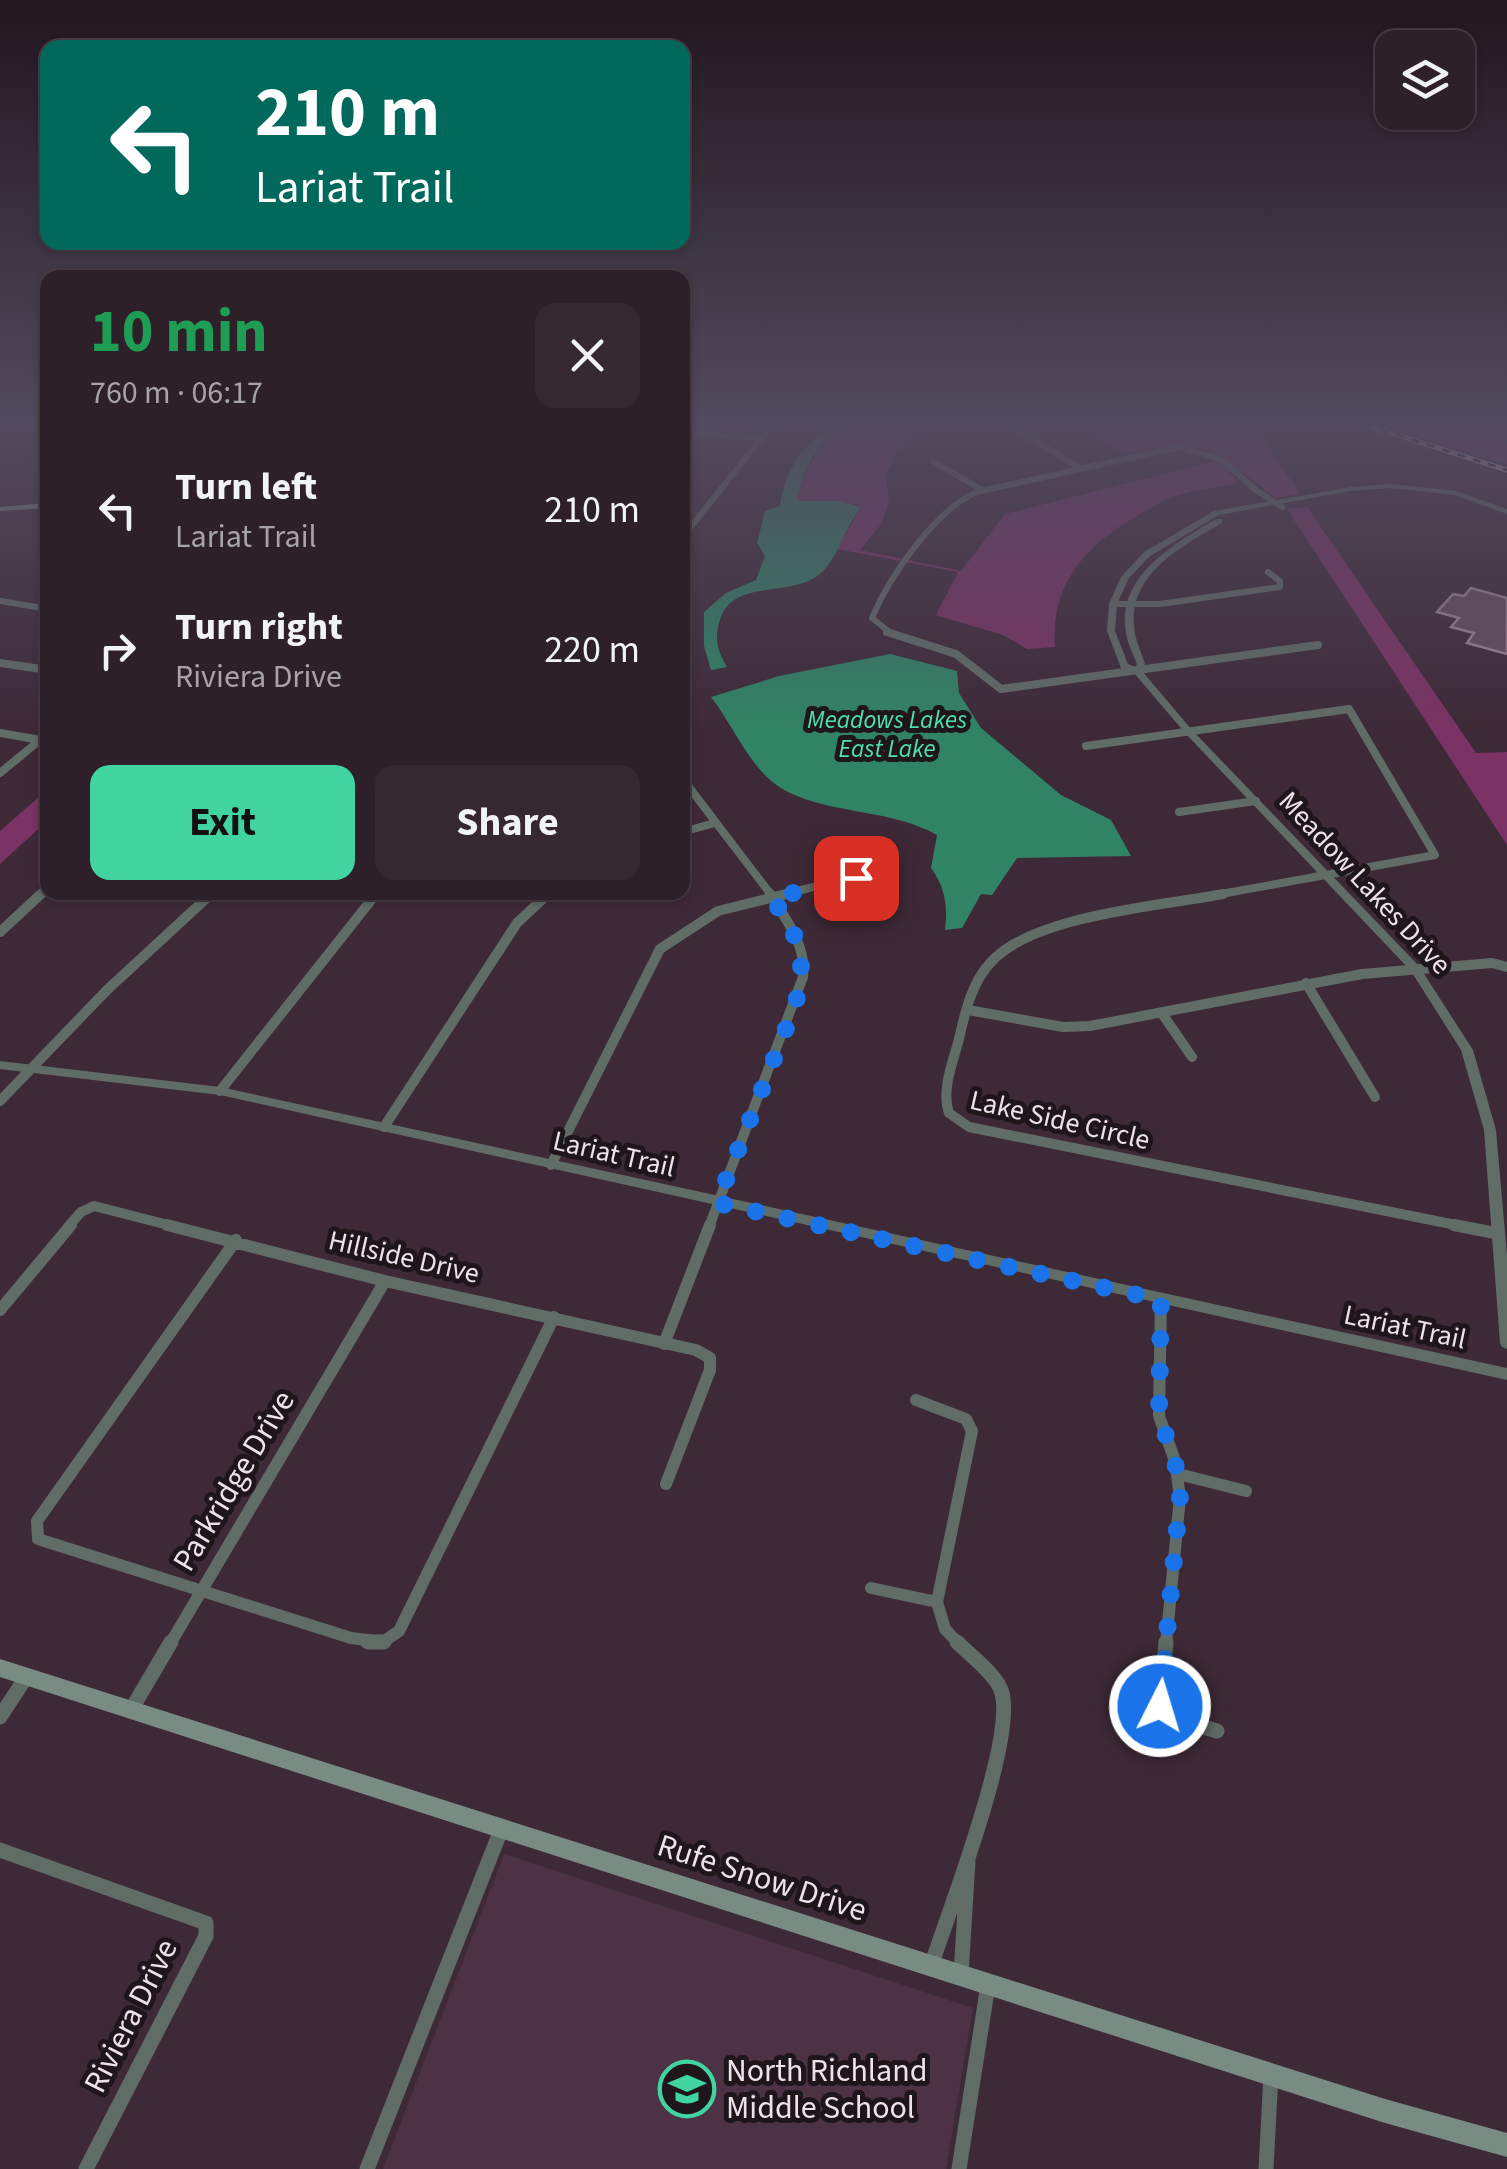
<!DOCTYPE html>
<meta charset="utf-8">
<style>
body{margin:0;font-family:"Source Sans 3",sans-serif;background:#362831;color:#f1f3f6;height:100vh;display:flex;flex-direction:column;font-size:38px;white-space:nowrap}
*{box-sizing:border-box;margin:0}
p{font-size:32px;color:#a7a3a8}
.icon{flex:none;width:55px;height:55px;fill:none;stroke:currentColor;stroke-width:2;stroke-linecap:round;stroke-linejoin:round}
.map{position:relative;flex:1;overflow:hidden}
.drawer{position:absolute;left:40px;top:270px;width:650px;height:630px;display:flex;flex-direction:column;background:#2e2029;border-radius:20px;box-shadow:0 2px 8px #0004,0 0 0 2px #493e46}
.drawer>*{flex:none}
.hud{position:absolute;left:40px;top:40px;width:650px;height:210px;border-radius:20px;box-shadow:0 2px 8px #0004,0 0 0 2px #493e46;background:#00695c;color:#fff;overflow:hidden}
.tools{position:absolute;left:1375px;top:30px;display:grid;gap:20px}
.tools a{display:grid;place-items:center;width:100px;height:100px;border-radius:20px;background:#2e2029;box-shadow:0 2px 8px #0004,0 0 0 2px #493e46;font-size:50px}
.pin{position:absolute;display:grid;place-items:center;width:85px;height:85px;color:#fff;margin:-42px;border-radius:20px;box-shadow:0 5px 15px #0006}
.me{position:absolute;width:110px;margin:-55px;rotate:5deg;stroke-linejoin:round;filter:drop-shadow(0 0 8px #0008)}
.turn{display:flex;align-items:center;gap:35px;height:210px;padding:0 50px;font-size:45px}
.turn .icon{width:130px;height:130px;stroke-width:2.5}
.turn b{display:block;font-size:70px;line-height:85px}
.round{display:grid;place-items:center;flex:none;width:105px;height:105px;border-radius:20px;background:#362831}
.headline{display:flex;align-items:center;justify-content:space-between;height:170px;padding:0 50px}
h1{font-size:60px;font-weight:700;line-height:75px;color:#1e9e55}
.cta{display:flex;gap:20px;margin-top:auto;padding:20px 50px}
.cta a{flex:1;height:115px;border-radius:20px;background:#41d4a1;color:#111;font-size:40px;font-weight:700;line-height:115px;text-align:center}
.cta a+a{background:#362831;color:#f1f3f6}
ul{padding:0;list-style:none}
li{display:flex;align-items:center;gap:30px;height:140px;padding:0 50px}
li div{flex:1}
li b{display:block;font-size:38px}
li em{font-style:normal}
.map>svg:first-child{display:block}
.built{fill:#4c3242}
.green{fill:#7a3364}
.water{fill:#318365}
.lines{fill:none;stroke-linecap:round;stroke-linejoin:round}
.stream{stroke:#318365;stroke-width:2.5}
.building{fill:#644e5c;stroke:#9e8594;stroke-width:2.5}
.minor-far4{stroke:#606c66;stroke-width:6}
.minor-far3{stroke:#606c66;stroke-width:8}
.minor-far2{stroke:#606c66;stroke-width:10}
.minor-far1{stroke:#606c66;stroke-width:12}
.minor{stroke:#606c66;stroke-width:15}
.tertiary{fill:#606c66;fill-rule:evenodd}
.secondary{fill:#798c83;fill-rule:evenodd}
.rail-casing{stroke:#d5c6ce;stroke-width:5}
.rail{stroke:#1f161c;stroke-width:2.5;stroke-dasharray:8;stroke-linecap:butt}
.route{stroke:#1a73e8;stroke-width:18;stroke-dasharray:0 32.4}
.labels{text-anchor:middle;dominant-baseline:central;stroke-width:10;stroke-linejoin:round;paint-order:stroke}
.far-water-label{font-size:25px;font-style:italic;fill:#4ee1ac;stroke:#1f161c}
.street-label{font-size:28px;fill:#efe1e9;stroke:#1f161c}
.near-street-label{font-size:32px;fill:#efe1e9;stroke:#1f161c}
.near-poi-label{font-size:32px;fill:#efe1e9;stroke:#1f161c;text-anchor:start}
</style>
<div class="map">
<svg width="1507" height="2169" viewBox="0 0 1507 2169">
<rect width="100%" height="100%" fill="#3e2a37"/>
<path class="built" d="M504,1854l469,154 -27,161h-563z"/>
<path class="green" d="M849,425h74l-27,27 -10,23 3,25 -7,23 -22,27 101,21 44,-57 220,-55c-32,-22 -65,-12 -101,-5l-42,-29h172l46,69 -24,4 -38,-29 -10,2 10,12c-20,4 -41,7 -61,12 -12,4 -24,12 -35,18 -54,30 -92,69 -87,134l-28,2 -24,-14 -67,-20 22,-43 -121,-23 22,-38 -3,-7 -59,-2c4,-28 24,-64 52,-77z
M1381,425h126v40z
M1307,507l169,246 31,-1v93l-220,-336z
M47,790v31l-47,43v-33z"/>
<path class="water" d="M836,425h11c-29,13 -45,47 -50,76h44l19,6 -1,4c-15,18 -20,44 -36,60 -29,30 -92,4 -104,52 -5,17 0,31 8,44l-16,3 -7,-24v-34l22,-19 30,-13 9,-24 -8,-13 8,-32 15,-5c5,-35 23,-65 56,-81z
M890,654l67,17 2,22 22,35 80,67 50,25 20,36 -114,2 -25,37 -11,-1 -19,34 -17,2c3,-24 0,-43 -14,-62l6,-33c-46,-26 -101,-20 -149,-43 -37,-18 -53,-65 -77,-95l68,-21z"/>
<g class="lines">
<path class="stream" d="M1491,425l16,16"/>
</g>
<path class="building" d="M1471,588l36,10v56l-40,-11 7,-10 -23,-6 8,-9 -22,-6 16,-18 11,2z"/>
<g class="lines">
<path class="minor-far4" d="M1007,425l72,42
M682,433l76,5
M934,462l48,28
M1251,487l31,20
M682,538l90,-113
M0,601l48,8
M1113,604h47l120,-17v-6l-12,-9
M892,634l-20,-16c17,-41 64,-109 105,-126l202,-45 43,13 34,30"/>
<path class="minor-far3" d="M887,632l69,22 45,35 317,-44
M0,663l48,7
M0,733l40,7 -40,33
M1086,746l263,-37 86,146 -225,41
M682,778l90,118
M1179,812l77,-11
M682,832l33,-9
M39,896l9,-8
M208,896l5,-4
M374,896l4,-4
M545,896l5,-4
M776,896l79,-19"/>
<path class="minor-far2" d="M1223,894c-62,12 -189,21 -232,68 -19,20 -26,50 -32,77 -6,23 -18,51 -10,74l20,14 497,100
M0,932l41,-38
M1306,983l69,114
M968,1010l95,17 27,-1 272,-52 130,-11 15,4
M1163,1015l29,42
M220,1091l156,-197
M0,1101l107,-111 104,-96
M384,1127l133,-204 31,-29
M551,1165l109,-216 58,-38 69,-17
M68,1227l13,-15 13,-6 82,21
M709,1227l94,-250c4,-31 -17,-58 -33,-83"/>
<path class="minor-far1" d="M167,1225l218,56 311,69 14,8v12l-44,114
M1454,1225l41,8
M236,1240l-199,281 1,18 313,99 32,4 16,-11 155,-314
M1161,1300l-2,116 16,45 5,36 -14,147
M0,1310l71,-85
M664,1344l46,-119
M916,1400l50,19 6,12 -35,171 8,27 14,15
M1178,1474l68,17
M871,1588l66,14
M170,1644l215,-363"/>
<path class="minor" d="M368,1642h16
M1166,1642l-6,64 7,10 50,15
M131,1710l40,-68
M0,1717l27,-41
M0,1850l206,73v13l-120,233
M931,1966c18,-55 84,-225 71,-273 -4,-17 -32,-38 -45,-51
M961,1975l7,-114
M367,2169l134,-339
M959,2169l29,-184
M1266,2169l5,-95"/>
<path class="tertiary" d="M1391,484l65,7 51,18v5l-52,-19 -64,-7 -40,3 -132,24 -69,41 -21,22 -12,26 -2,27 13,33 7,3 2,-3c-4,-10 -9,-20 -11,-30 -10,-58 47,-89 90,-115h6v4c-43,25 -97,52 -87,111 2,10 7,20 10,30l-3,7 50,59 227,236 54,84 23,80 11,125v94l-5,-2 -2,-4 -16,-213 -23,-80 -50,-79 -225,-237 -52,-61 -13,-5 -14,-37 2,-27 12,-27 23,-25 70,-41 137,-24z
M0,1061l220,26 1287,281v12l-1287,-285 -220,-26z"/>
<path class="secondary" d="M48,503v5l-48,3v-4z
M0,1659l1385,440 122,34v24l-122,-34 -1385,-446z"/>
<g class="rail-casing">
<path id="rail" d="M1366,425l141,45"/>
</g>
<use href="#rail" class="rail"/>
</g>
<linearGradient id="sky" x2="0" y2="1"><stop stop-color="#22171e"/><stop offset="0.58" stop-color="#524a5e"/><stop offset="1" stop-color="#524a5e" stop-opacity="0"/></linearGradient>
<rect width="1507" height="729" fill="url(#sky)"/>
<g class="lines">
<path class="route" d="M856,878l-84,20c28,42 36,57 23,108l-78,197 444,97 -2,116 16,45 5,36 -20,209"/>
</g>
<defs>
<g id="school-ring" transform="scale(2.875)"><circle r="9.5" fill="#1f161c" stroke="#41d4a1" stroke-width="1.5"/><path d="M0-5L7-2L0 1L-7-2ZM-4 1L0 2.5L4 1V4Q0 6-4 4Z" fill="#41d4a1"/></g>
</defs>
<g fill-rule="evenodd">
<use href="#school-ring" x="687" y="2089"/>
</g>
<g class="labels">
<g class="far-water-label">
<text x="887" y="720">Meadows Lakes<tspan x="887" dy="29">East Lake</tspan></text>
</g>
<g class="street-label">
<text transform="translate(1365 883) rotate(47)">Meadow Lakes Drive</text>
<text transform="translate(1060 1120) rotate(13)">Lake Side Circle</text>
<text transform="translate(614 1154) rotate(13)">Lariat Trail</text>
<text transform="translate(404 1257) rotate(13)">Hillside Drive</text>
<text transform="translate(1405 1327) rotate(12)">Lariat Trail</text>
</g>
<g class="near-street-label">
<text transform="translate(234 1481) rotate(-59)">Parkridge Drive</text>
<text transform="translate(762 1878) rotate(18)">Rufe Snow Drive</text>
<text transform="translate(131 2016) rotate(-63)">Riviera Drive</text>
</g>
<g class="near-poi-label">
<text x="726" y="2071">North Richland<tspan x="726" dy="37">Middle School</tspan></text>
</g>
</g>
</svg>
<div class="tools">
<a><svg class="icon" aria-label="layers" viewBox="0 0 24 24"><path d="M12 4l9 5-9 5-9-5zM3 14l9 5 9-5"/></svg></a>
</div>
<div class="pin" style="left:856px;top:878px;background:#d93025"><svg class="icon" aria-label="arrive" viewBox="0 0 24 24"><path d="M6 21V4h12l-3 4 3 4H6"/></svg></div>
<svg class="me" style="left:1160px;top:1706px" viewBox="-20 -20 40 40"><circle r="17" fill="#1a73e8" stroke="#fff" stroke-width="3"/><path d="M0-11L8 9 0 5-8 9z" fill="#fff"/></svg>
<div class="hud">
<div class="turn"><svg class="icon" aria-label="left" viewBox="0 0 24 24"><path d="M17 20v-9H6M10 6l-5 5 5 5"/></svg><div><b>210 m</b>Lariat Trail</div></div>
</div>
<section class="drawer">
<div class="headline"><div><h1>10 min</h1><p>760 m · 06:17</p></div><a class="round"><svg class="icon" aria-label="close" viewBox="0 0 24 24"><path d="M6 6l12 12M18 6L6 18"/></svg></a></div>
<ul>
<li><svg class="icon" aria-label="left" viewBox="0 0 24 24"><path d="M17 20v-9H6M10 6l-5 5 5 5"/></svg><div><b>Turn left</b><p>Lariat Trail</p></div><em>210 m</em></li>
<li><svg class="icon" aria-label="right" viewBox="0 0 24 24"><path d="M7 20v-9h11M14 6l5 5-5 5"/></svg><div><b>Turn right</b><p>Riviera Drive</p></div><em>220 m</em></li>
</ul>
<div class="cta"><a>Exit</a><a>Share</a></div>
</section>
</div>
